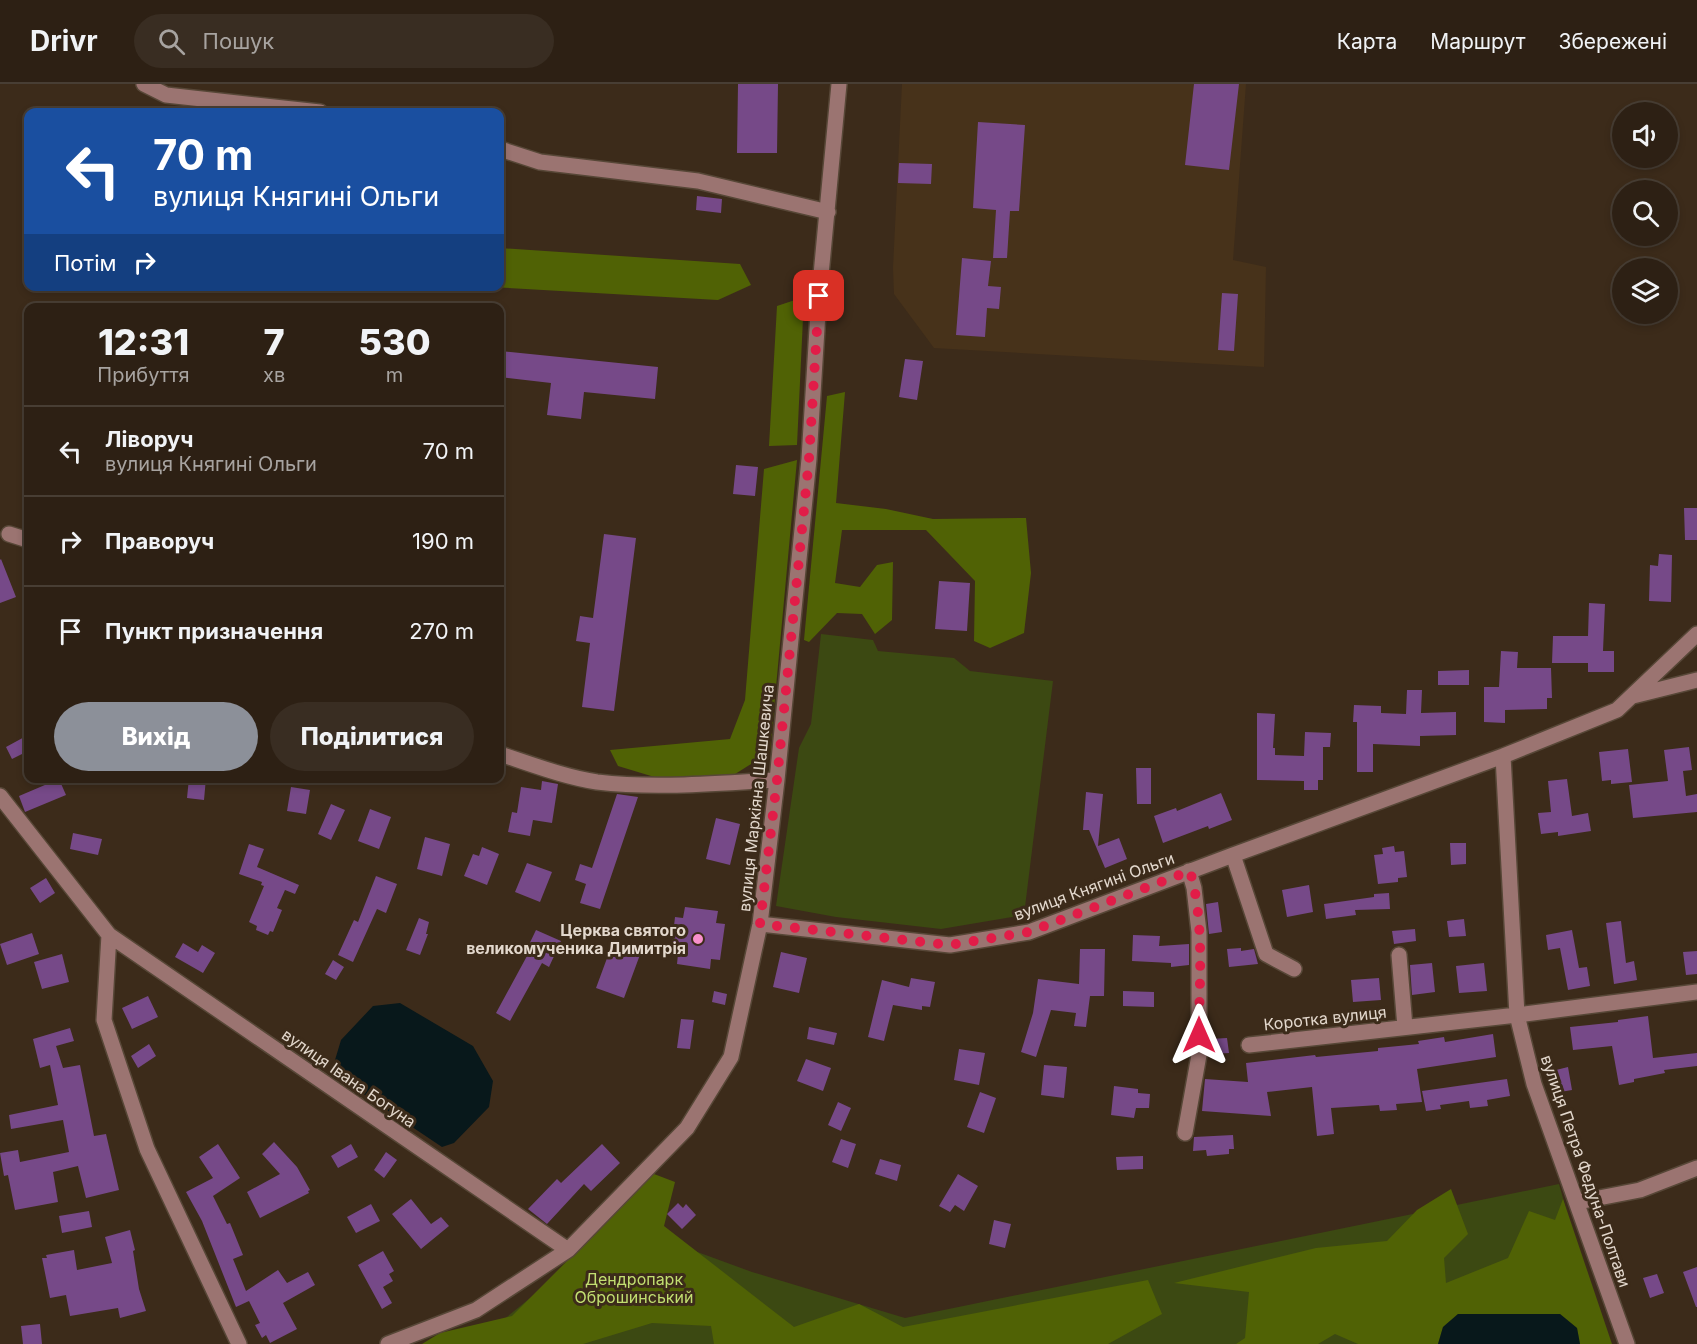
<!DOCTYPE html>
<html lang="uk">
<meta charset="utf-8">
<style>
body{margin:0;font-family:Inter,sans-serif;background:#392d22;color:#f1f3f6;height:100vh;display:flex;flex-direction:column;font-size:22px;white-space:nowrap}
*{box-sizing:border-box;margin:0}
p{font-size:20px;color:#a7a3a0}
.icon{flex:none;width:33px;height:33px;fill:none;stroke:currentColor;stroke-width:2;stroke-linecap:round;stroke-linejoin:round}
.map{position:relative;flex:1;overflow:hidden}
.drawer{position:absolute;left:24px;top:219px;width:480px;height:480px;display:flex;flex-direction:column;background:#2d2014;border-radius:12px;box-shadow:0 3px 9px #0003,0 0 0 2px #483e34}
.drawer>*{flex:none}
.hud{position:absolute;left:24px;top:24px;width:480px;height:183px;border-radius:12px;box-shadow:0 3px 9px #0003,0 0 0 2px #483e34;background:#1a4fa0;color:#fff;overflow:hidden}
.tools{position:absolute;left:1612px;top:18px;display:grid;gap:12px}
.tools a{display:grid;place-items:center;width:66px;height:66px;border-radius:50%;background:#2d2014;box-shadow:0 3px 9px #0003,0 0 0 2px #483e34;font-size:30px}
.pin{position:absolute;display:grid;place-items:center;width:51px;height:51px;color:#fff;margin:-26px;border-radius:12px;box-shadow:0 3px 9px #0006}
.me{position:absolute;width:66px;margin:-33px;rotate:0deg;stroke-linejoin:round;filter:drop-shadow(0 0 4px #0008)}
.turn{display:flex;align-items:center;gap:21px;height:126px;padding:0 30px;font-size:27px}
.turn .icon{width:78px;height:78px;stroke-width:2.5}
.turn b{display:block;font-size:42px;line-height:51px}
.then{display:flex;align-items:center;height:57px;padding:0 30px;background:#0003;gap:12px;font-size:22px}
.eta{display:flex;justify-content:space-evenly;align-items:center;height:102px;text-align:center}
.eta b{font-size:36px;font-weight:800;line-height:42px}
.primary-button{display:flex;gap:12px;margin-top:auto;padding:12px 30px}
.primary-button a{flex:1;height:69px;border-radius:36px;background:#8c9099;color:#fff;font-size:24px;font-weight:800;line-height:69px;text-align:center}
.primary-button a+a{background:#392d22;color:#f1f3f6}
ul{padding:0;list-style:none}
li{display:flex;align-items:center;gap:18px;height:90px;padding:0 30px;border-top:2px solid #483e34}
li div{flex:1}
li b{display:block;font-size:22px}
li em{font-style:normal}
header{display:flex;align-items:center;gap:36px;box-sizing:border-box;height:84px;padding:0 30px;background:#2d2014;border-bottom:2px solid #483e34}
header strong{font-size:28px}
nav{display:flex;gap:33px;margin-inline-start:auto;font-size:21px}
.search{width:420px;height:54px;background:#392d22;display:flex;align-items:center;gap:15px;box-sizing:border-box;padding:0 21px;border-radius:33px;color:#a7a3a0;font-size:22px}
.map>svg:first-child{display:block}
.built{fill:#47321a}
.green{fill:#3c4912}
.forest{fill:#506205}
.water{fill:#08181b}
.building{fill:#764988}
.lines{fill:none;stroke-linecap:round;stroke-linejoin:round}
.minor-casing{stroke:#574737;stroke-width:18}
.minor{stroke:#9b7471;stroke-width:15}
.route{stroke:#e11d48;stroke-width:10;stroke-dasharray:0 18}
.poi-dot{fill:#f890cc;stroke:#3c2b1a;stroke-width:2}
.labels{text-anchor:middle;dominant-baseline:central;stroke-width:6;stroke-linejoin:round;paint-order:stroke}
.street-label{font-size:16px;fill:#e3d8cd;stroke:#3c2b1a}
.poi-label{font-size:16px;font-weight:bold;fill:#e3d8cd;stroke:#3c2b1a;text-anchor:end}
.park-label{font-size:16px;fill:#c2df71;stroke:#3c2b1a}
</style>
<header>
<strong>Drivr</strong>
<div class="search"><svg class="icon" aria-label="search" viewBox="0 0 24 24"><circle cx="10" cy="10" r="6"/><path d="M15 15l6 6"/></svg>Пошук</div>
<nav><a>Карта</a><a>Маршрут</a><a>Збережені</a></nav>
</header>
<div class="map">
<svg width="1697" height="1260" viewBox="0 0 1697 1260">
<rect width="100%" height="100%" fill="#3c2b1a"/>
<path class="built" d="M902,0h344l-13,176 33,7 -2,100 -330,-19 -40,-54 -1,-26z"/>
<path class="green" d="M821,550l52,6 5,11 76,7 16,13 83,10 -29,234 -83,14 -105,-12 -60,-11 23,-158 12,-24z
M1559,1100l45,160h-1178l76,-23 119,-97 131,48 153,46z"/>
<path class="forest" d="M500,164l240,16 11,21 -33,15 -227,-13 9,-1z
M804,213l-7,148 -28,1 8,-140z
M845,308l-9,111 50,6 47,10 93,-1 5,55 -7,60 -34,15 -16,-7 1,-60 -49,-51h-84l-7,53 25,4 17,-22 16,-3 -1,58 -17,14 -13,-20 -25,-1 -28,29 -5,-2 23,-244z
M797,376l-27,292 -38,24 -71,3 -43,-13 -8,-16 120,-11 15,-39 19,-231z
M654,1090l21,8 -11,44 130,101 65,-23 44,23 245,-47 14,34 -54,30h-394l-3,-18 -59,-3 -69,21h-161l18,-11 72,-17z
M1451,1105l17,45 -24,24 2,25 62,-25 21,-47 26,9 8,-21 49,145h-32l-3,-16 -17,-14h-102l-15,13 -5,17h-80l-23,-10 -17,10h-82l9,-6 4,-46 -75,-9 142,-35 71,-7 30,-31z"/>
<path class="water" d="M400,919l73,43 20,35 -4,26 -35,36 -12,4 -85,-57 -22,-30 6,-20 32,-34z
M1458,1230h102l17,14 3,16h-142l5,-17z"/>
<path class="building" d="M738,0h40l-1,69h-40z
M1194,0h45l-10,86 -44,-5z
M978,38l47,3 -6,86h-9l-3,47h-14l3,-48 -23,-2z
M899,79l33,1 -1,20 -33,-1z
M697,112l25,3 -1,14 -25,-3z
M962,174l29,3 -3,25 13,1 -2,22 -12,-1 -2,29 -29,-2z
M1222,209l16,1 -4,57 -16,-1z
M500,267l158,16 -3,32 -71,-7 -3,27 -34,-4 4,-32 -51,-6z
M905,275l18,2 -6,39 -18,-3z
M736,381l22,2 -3,29 -22,-2z
M1684,424h13v32h-12z
M604,450l32,4 -22,173 -32,-4 8,-64 -14,-2 4,-25 13,2z
M1659,470l13,1 -1,47 -22,-1 1,-36 8,1z
M1,475l15,38 -16,6v-43z
M939,497l31,2 -3,48 -32,-2z
M1589,519l16,1 -2,47h11v21h-26v-9h-36l1,-27h35z
M1501,567l17,1 -1,16h34l1,30h-5v11l-42,1v13l-21,-1v-35h15z
M1469,586v15h-31v-14z
M1407,606h15l-1,23 35,-1v23l-36,1v10l-47,-2v28h-16v-50h-4l1,-17 27,1v7l25,1z
M1257,629l18,1 -2,34h2v7l29,1 1,-24 26,1 -1,14h-7v33h-5v10h-14v-9l-47,-1z
M28,651v16l-16,8 -6,-12z
M1689,663l3,23 -9,1 3,25 11,-2v18l-64,6 -4,-33 39,-4 -4,-31z
M1628,665l4,33 -21,2v-4l-9,1 -3,-29z
M1136,684h15v36h-14z
M189,694h17l-2,22 -17,-2z
M59,695l7,16 -41,17 -6,-16z
M1567,695l5,37 16,-3 3,18 -33,5v-4l-17,2 -3,-21 13,-1 -3,-31z
M542,697l16,3 -6,39 -19,-3 -3,16 -22,-4 4,-20 5,1 4,-26 20,3z
M291,703l19,3 -4,24 -19,-3z
M1086,708l17,2 -5,52 21,-8 8,21 -22,9 -16,-38h-6z
M1221,709l11,27 -23,9 -1,-3 -45,17 -9,-27 22,-8 1,3z
M617,710l21,3 -38,112 -20,-6 6,-19 -11,-4 5,-16 12,4z
M331,720l14,6 -14,30 -13,-6z
M370,725l21,8 -12,32 -21,-8z
M716,734l24,6 -10,41 -24,-6z
M73,749l29,6 -4,16 -28,-6z
M425,753l25,7 -8,32 -25,-7z
M1450,759h16v21l-15,1z
M249,760l15,5 -7,18 42,18 -4,9 -10,-4 -8,18 5,2 -9,22 -3,-1 -2,4 -12,-5 1,-4 -8,-4 15,-36 -3,-1 1,-3 -23,-8z
M1394,762l1,6 9,-1 3,26 -9,1v4l-20,2 -4,-29 9,-1 -1,-6z
M482,763l17,7 -12,31 -23,-9 9,-22 6,2z
M527,779l25,9 -12,30 -25,-10z
M376,792l21,8 -11,29 -9,-4 -24,53 -15,-7 16,-35 4,2z
M46,794l9,15 -15,10 -10,-15z
M1309,801l4,27 -26,5 -5,-27z
M1389,809l1,16 -35,1 1,5 -30,4 -2,-15 50,-7v-3z
M1218,818l4,30 -13,2 -3,-30z
M685,823l33,4 -2,12 9,1 -5,36 -9,-1 -1,10 -33,-5 1,-10 -7,-1 4,-36 8,1z
M419,834l10,4 -3,12h2l-8,21 -14,-5z
M1464,835l2,17 -17,1 -2,-16z
M1621,837l5,42 8,-2 3,19 -23,4 -8,-61z
M1415,845l1,12 -22,3 -2,-13z
M536,846l25,11 -12,26 -7,-4 -32,58 -14,-8 31,-57 -3,-1z
M1572,846l7,38 8,-1 3,19 -22,4 -8,-42 -12,2 -2,-15z
M32,849l7,21 -32,11 -7,-21z
M1133,851l27,1 -1,10 30,-2v21l-18,2v-4l-39,-2z
M613,858l28,10 -17,46 -28,-10z
M183,859l15,9 4,-7 13,8 -12,20 -28,-16z
M1241,864v3l13,-2 4,15 -29,3 -2,-18z
M1080,865h25l-1,47h-14l-4,31 -12,-1 2,-13 -25,-3 -15,47 -15,-5 12,-39 5,-34 41,5z
M1697,867v23l-11,1 -3,-23z
M781,868l26,6 -8,35 -26,-6z
M62,870l7,28 -27,7 -8,-27z
M333,876l11,7 -8,13 -11,-6z
M1432,879l3,29 -23,3 -2,-30z
M1484,879l3,28 -28,2 -3,-27z
M911,894l24,4 -5,25 -8,-1v4l-29,-5 -9,36 -16,-4 14,-57 27,7z
M1379,894l2,22 -28,2 -2,-22z
M714,907l13,3 -2,11 -13,-3z
M1123,907l31,1v15l-31,-1z
M148,912l10,21 -26,12 -10,-21z
M1648,932l5,42 44,-5v13l-33,4 1,3 -31,6v3l-15,3 -7,-39 -39,4 -3,-23 48,-5v-2z
M681,935l13,1 -4,29 -13,-1z
M809,943l28,6 -3,12 -27,-6z
M70,944l4,13 -18,5 7,22 17,-3 14,71 12,-2 13,56 -33,8 -8,-32 -25,6 5,30 -43,8 -7,-35 -4,1 -4,-23 18,-3 2,12 49,-10 -6,-32 -52,9 -2,-14 49,-10 -8,-40 -10,3 -7,-29z
M1493,950l3,23 -79,12 5,33 -26,2 1,6 -17,1 -1,-6 -48,3 3,26 -17,2 -5,-49 -45,5 4,24 -69,-5 3,-32 43,3 -2,-19 69,-8 1,2 62,-6v-3l41,-4 -1,-3 26,-4 1,5z
M1227,954l2,15 -17,1 -2,-15z
M149,960l7,12 -18,12 -7,-12z
M959,965l26,4 -6,32 -25,-5z
M806,975l25,9 -8,23 -26,-10z
M1044,981l23,2 -3,31 -23,-3z
M1568,983l4,23 -12,2 -4,-22z
M1507,995l3,17 -23,4 1,6 -18,2 -1,-7 -29,4 1,4 -15,2 -4,-20z
M1114,1002l24,3v4l12,1 -1,14h-13l-2,10 -23,-3z
M980,1008l16,6 -12,35 -17,-6z
M838,1018l13,6 -10,23 -13,-6z
M1233,1051l1,14h-5v5l-22,2 -1,-6 -13,1 1,-14z
M841,1055l15,5 -8,24 -16,-6z
M274,1058l23,25 13,23 -2,1 1,2 -49,25 -13,-26 33,-18 -18,-20z
M218,1060l22,34 -27,18 14,28 3,-1 13,32 -10,4 13,32 32,-21 9,13 21,-11 7,13 -32,18 14,26 -27,14 -4,-8 -4,3 -7,-13 5,-2 -11,-22 -13,6 -34,-86 -16,-29 27,-14 -14,-21z
M351,1060l7,13 -20,11 -7,-12z
M602,1060l18,19 -29,28 -7,-7 -37,40 -19,-15 29,-30 4,4z
M386,1068l11,8 -13,18 -10,-8z
M1143,1072v13l-26,1 -1,-13z
M880,1075l21,6 -4,16 -22,-7z
M958,1090l20,12 -14,25 -9,-6 -5,7 -11,-6z
M411,1115l20,25 10,-7 8,9 -28,23 -29,-35z
M678,1119l5,5 3,-4 10,11 -14,14 -15,-15z
M371,1120l9,17 -24,12 -9,-16z
M89,1127l3,16 -30,6 -3,-17z
M994,1136l17,4 -6,24 -16,-4z
M130,1146l5,20 -2,1 6,38 7,22 -26,7 -2,-10 -48,8 -4,-21 -16,3 -8,-40h5l-1,-3 28,-5 3,20 35,-7 -7,-26z
M383,1167l11,20 -5,3 4,7 -10,6 9,16 -10,6 -24,-44z
M1697,1183v40h-1l-13,-35z
M1657,1190l7,19 -14,5 -7,-20z
M40,1240l2,20h-19l-2,-18z"/>
<g class="lines">
<g class="minor-casing">
<path id="minor" d="M144,0l22,11 154,17
M500,65l40,13 158,19 130,31
M9,450l19,6
M1633,612l64,-16
M500,670c31,10 64,23 97,28 60,7 120,1 180,-2
M1503,672l14,259 17,69 93,260
M0,712l109,139 459,315
M1233,771l33,99 28,15
M760,840l190,21 79,-13 204,-77 270,-99 114,-46 80,-76
M109,851l-5,85 43,129 92,195
M1399,871l6,72
M1249,961l268,-30 180,-23
M1185,1049l14,-78v-123l-5,-44 -5,-17
M1578,1118l62,-12 57,-22
M388,1260l88,-34 92,-60 119,-122 44,-71 29,-133 17,-144 32,-321 10,-163 20,-212"/>
</g>
<use href="#minor" class="minor"/>
</g>
<g class="lines">
<path class="route" d="M819,212l-10,163 -32,321 -17,144 190,21 79,-13 161,-61c15,52 9,110 9,164"/>
</g>
<circle class="poi-dot" cx="698" cy="855" r="6"/>
<g class="labels">
<g class="street-label">
<text transform="translate(756 714) rotate(-84)">вулиця Маркіяна Шашкевича</text>
<text transform="translate(1094 802) rotate(-20)">вулиця Княгині Ольги</text>
<text transform="translate(1325 934) rotate(-6)">Коротка вулиця</text>
<text transform="translate(349 994) rotate(35)">вулиця Івана Богуна</text>
<text transform="translate(1586 1087) rotate(71)">вулиця Петра Федуна-Полтави</text>
</g>
<g class="poi-label">
<text x="686" y="846">Церква святого<tspan x="686" dy="18">великомученика Димитрія</tspan></text>
</g>
<g class="park-label">
<text x="634" y="1195">Дендропарк<tspan x="634" dy="18">Оброшинський</tspan></text>
</g>
</g>
</svg>
<div class="tools">
<a><svg class="icon" aria-label="sound" viewBox="0 0 24 24"><path d="M4 9h4l5-4v14l-5-4H4zM17 9q2 3 0 6"/></svg></a>
<a><svg class="icon" aria-label="search" viewBox="0 0 24 24"><circle cx="10" cy="10" r="6"/><path d="M15 15l6 6"/></svg></a>
<a><svg class="icon" aria-label="layers" viewBox="0 0 24 24"><path d="M12 4l9 5-9 5-9-5zM3 14l9 5 9-5"/></svg></a>
</div>
<div class="pin" style="left:819px;top:212px;background:#d93025"><svg class="icon" aria-label="arrive" viewBox="0 0 24 24"><path d="M6 21V4h12l-3 4 3 4H6"/></svg></div>
<svg class="me" style="left:1199px;top:951px" viewBox="-20 -20 40 40"><path d="M0-17L14 15 0 8-14 15z" fill="#e11d48" stroke="#fff" stroke-width="4"/></svg>
<div class="hud">
<div class="turn"><svg class="icon" aria-label="left" viewBox="0 0 24 24"><path d="M17 20v-9H6M10 6l-5 5 5 5"/></svg><div><b>70 m</b>вулиця Княгині Ольги</div></div>
<div class="then">Потім<svg class="icon" aria-label="right" viewBox="0 0 24 24"><path d="M7 20v-9h11M14 6l5 5-5 5"/></svg></div>
</div>
<section class="drawer">
<div class="eta">
<div><b>12:31</b><p>Прибуття</p></div>
<div><b>7</b><p>хв</p></div>
<div><b>530</b><p>m</p></div>
</div>
<ul>
<li><svg class="icon" aria-label="left" viewBox="0 0 24 24"><path d="M17 20v-9H6M10 6l-5 5 5 5"/></svg><div><b>Ліворуч</b><p>вулиця Княгині Ольги</p></div><em>70 m</em></li>
<li><svg class="icon" aria-label="right" viewBox="0 0 24 24"><path d="M7 20v-9h11M14 6l5 5-5 5"/></svg><div><b>Праворуч</b></div><em>190 m</em></li>
<li><svg class="icon" aria-label="arrive" viewBox="0 0 24 24"><path d="M6 21V4h12l-3 4 3 4H6"/></svg><div><b>Пункт призначення</b></div><em>270 m</em></li>
</ul>
<div class="primary-button"><a>Вихід</a><a>Поділитися</a></div>
</section>
</div>
